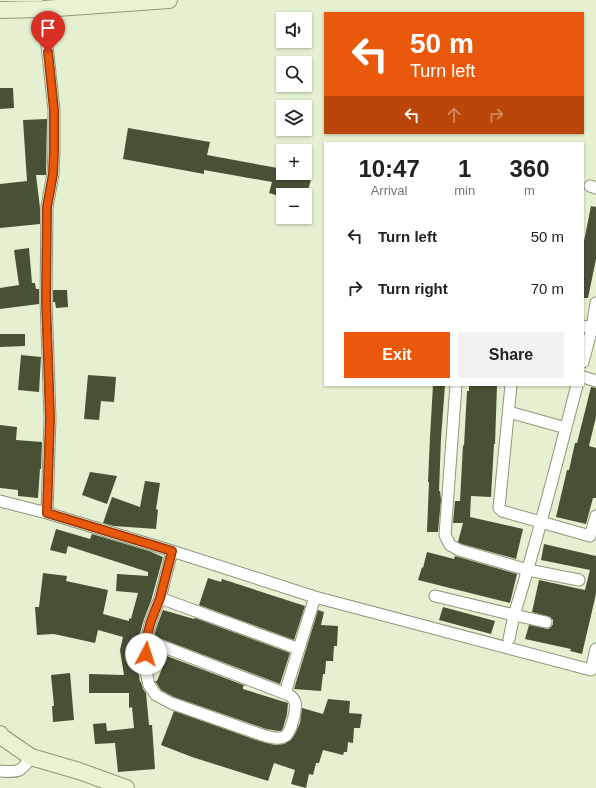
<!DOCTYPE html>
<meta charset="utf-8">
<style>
body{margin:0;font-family:Arial,sans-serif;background:#f2f2f2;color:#222;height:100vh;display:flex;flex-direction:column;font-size:15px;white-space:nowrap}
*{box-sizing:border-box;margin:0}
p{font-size:13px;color:#767676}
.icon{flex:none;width:22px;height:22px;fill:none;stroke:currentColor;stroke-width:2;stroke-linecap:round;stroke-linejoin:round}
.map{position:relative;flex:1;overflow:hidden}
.details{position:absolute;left:324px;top:142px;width:260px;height:244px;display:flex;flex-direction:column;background:#fff;border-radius:0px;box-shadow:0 1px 3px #0004}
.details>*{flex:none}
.banner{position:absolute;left:324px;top:12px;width:260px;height:122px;border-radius:0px;box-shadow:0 1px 3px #0004;background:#ea580c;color:#fff;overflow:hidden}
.fabs{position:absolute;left:276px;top:12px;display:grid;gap:8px}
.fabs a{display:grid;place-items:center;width:36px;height:36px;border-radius:0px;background:#fff;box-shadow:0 1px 3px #0004;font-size:20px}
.pin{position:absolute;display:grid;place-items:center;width:34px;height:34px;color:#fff;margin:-41px -17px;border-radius:50% 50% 50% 0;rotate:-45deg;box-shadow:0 0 4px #0007}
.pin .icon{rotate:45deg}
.me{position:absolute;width:44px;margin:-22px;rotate:5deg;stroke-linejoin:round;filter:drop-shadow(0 0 3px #0008)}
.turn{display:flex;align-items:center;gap:14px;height:84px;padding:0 20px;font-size:18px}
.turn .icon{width:52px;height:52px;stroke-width:2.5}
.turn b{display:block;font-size:28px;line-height:34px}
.lanes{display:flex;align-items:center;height:38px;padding:0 20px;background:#0003;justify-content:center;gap:20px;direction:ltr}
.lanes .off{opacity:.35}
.eta{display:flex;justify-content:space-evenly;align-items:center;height:68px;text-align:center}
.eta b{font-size:24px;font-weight:700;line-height:28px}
.button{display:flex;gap:8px;margin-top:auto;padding:8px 20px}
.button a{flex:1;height:46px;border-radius:0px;background:#ea580c;color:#fff;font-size:16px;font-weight:700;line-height:46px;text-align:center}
.button a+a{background:#f2f2f2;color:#222}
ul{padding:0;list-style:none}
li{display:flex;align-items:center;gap:12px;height:52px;padding:0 20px}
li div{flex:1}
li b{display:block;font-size:15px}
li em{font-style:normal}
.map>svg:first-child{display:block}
.building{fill:#485136}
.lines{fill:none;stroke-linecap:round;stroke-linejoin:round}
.street-casing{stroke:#8d977a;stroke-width:13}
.secondary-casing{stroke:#8d977a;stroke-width:18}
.street{stroke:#fff;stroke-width:11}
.secondary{stroke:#e8f3d1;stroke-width:16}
.route-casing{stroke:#983908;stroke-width:10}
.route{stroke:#ea580c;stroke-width:7}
</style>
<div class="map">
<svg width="596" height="788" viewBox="0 0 596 788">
<rect width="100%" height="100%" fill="#e4f0d0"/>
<path class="building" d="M0,88h13l1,20 -14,1z
M47,119l-1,56h-10l4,33v16l-40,4v-44l27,-3 -4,-61z
M128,128l82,14 -3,13 76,14v4h23l6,2 -5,20h-24v2l-14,-4 3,-11 -68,-12v4l-81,-15z
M591,206l5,1v52l-8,39h-5v-52z
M29,248l3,35h3l1,6h3v15l-39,5v-21l19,-3 -5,-35z
M53,290h14l1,17 -12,1 -1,-6h-2z
M0,334h25v12l-25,1z
M21,355l20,2 -2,35 -21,-2z
M88,375l28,2 -2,25 -13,-1 -2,19 -15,-1z
M433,385h12l-4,53 -2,53h1l1,9 -3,32h-11l2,-50h-1l2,-45z
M469,385h28l-2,59h-1l-3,53 -20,-1 -1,21 53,12 -7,30 -54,-15 -4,-2 5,-19h-10l2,-22h5l3,-56 1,1 3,-55h2z
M591,387l5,1v29l-7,29 7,2v50h-3l-7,26 -30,-7 11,-47h2l6,-27h2z
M0,425l17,2 -1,13 26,2 -1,27h-1l-2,29 -20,-2v-6l-18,-2z
M90,472l27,4 -10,28 -25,-9z
M145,481l15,2 -4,26 2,1 -2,19 -42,-3 -11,-3 9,-26 28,10z
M56,529l34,10 2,-5 57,17 14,6 -12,44 -7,18 -9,32 5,31h1l2,7 3,4 3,32h3l3,44 -37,3 -3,-29 -20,1 -2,-20 13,-1 1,8 27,-3 -2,-21 -3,1v-15h-40v-19l35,1 -4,-25 3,-13 -25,-7 -3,13 -41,-9 -17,1 -2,-28h4l4,-34 24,3 -1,5 42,9 -5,24 26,7v-3l2,1 7,-26 -22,-2 1,-17 31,2v-4l-80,-26 -2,8 -16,-4z
M544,544l52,12v38l-14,60 -12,-3 1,-2 -46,-10 4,-14 19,4 3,-2 2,-3v-4l-3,-3 -18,-5 7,-32 46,10 5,-20 -49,-10z
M427,552l27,7 1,-3 62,18 -7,29 -92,-23 4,-13 1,1z
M208,578l13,4 1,-3 83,27 -11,34 -95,-35z
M443,607l52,14 -4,13 -52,-14z
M163,610l31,9 1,-1 95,35 -10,31 -126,-48 4,-13z
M318,610l6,2 -3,13 17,1 -1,20h-3l-1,15h-7l-1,13h-2l-2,17 -27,-2z
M167,656l79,30h-3v3l45,14 -1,11 -4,14 -2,3h-3l-12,-2 -92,-32 -13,-7 -6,-9h2z
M70,673l4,47 -21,2 -1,-16h2l-3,-31z
M328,699l22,2 -1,12 13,1 -2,14h-6l-1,15 -5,-1 -1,10h-3l-1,3 -20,-5 -4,13h-3l-3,12 -4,-1 -3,14 -15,-4 4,-14 -21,-7 -6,18 -76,-24 -31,-12 13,-34 88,31 13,3 9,-1 7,-4 4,-6 5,-11 2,-15 21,6z"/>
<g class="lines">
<g class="street-casing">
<path id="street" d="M43,9l11,101v40l-1,24 -6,33 -1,93 4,118 -3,95
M590,186l6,2
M583,326l9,2 -9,34
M592,328l4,-25
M583,377l13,4
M456,385l-11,150 5,10 9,5 69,20 51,10
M511,385l-12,123 3,3 88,25 6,-20
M509,412l57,16
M0,501l47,12 125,38 143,46 276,73 5,-21
M435,596l79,19c24,-76 43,-153 63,-230
M160,598l139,51
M509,639l5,-24 32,7
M146,640l-1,27 4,18 7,10 15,8 91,32c6,2 16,5 22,2 7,-3 13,-28 11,-35 -1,-3 -3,-5 -6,-7l-143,-55 5,-19 9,-23 12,-47
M285,693l30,-96
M0,771c19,1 20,2 31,-14"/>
</g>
<g class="secondary-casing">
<path id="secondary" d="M0,10l43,-1 126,-9
M0,734l2,3 29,20 48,14 47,17"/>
</g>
<use href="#street" class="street"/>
<use href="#secondary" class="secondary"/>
</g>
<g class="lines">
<g class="route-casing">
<path id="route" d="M48,52l6,58v40l-1,24 -6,33 -1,93 4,118 -3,95 125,38 -12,47 -9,23 -5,19v14"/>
</g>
<use href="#route" class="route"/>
</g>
</svg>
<div class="fabs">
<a><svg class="icon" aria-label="sound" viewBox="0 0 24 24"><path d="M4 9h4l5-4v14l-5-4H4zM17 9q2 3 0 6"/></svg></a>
<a><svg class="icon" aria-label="search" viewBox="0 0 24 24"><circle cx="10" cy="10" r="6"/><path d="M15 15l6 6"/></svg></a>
<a><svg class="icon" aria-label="layers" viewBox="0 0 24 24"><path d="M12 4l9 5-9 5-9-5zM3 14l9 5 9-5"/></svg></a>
<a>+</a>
<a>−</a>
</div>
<div class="pin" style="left:48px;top:52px;background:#d93025"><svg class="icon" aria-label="arrive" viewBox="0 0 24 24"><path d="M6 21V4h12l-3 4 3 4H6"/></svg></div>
<svg class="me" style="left:146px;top:654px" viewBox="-20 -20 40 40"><circle r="19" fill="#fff"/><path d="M0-13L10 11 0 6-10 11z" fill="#ea580c"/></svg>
<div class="banner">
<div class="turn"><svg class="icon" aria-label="left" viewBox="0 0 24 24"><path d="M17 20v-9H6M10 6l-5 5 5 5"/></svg><div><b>50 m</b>Turn left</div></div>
<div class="lanes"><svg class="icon" aria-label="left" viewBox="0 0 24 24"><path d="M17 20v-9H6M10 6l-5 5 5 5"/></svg><svg class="icon off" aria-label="ahead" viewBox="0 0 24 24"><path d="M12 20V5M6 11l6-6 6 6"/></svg><svg class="icon off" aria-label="right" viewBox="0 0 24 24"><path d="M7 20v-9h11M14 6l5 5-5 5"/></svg></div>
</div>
<section class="details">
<div class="eta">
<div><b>10:47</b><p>Arrival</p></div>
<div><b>1</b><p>min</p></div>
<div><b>360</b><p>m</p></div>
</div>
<ul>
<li><svg class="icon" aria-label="left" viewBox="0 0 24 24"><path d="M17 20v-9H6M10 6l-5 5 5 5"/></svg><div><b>Turn left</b></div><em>50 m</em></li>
<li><svg class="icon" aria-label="right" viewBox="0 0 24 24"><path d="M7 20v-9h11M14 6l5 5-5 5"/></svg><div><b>Turn right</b></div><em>70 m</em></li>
</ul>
<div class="button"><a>Exit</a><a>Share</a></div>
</section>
</div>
